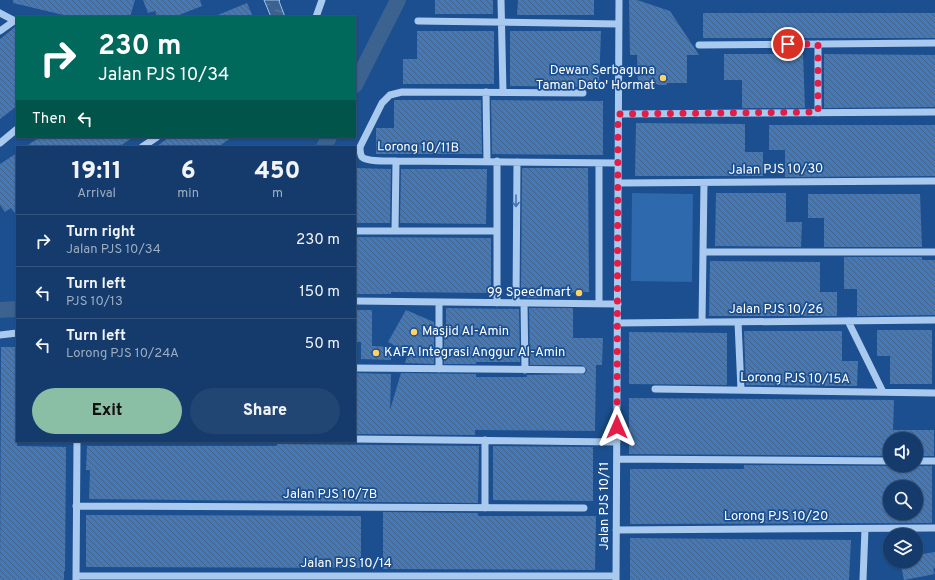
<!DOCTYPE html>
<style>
body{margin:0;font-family:Overpass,sans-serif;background:#214673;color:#f1f3f6;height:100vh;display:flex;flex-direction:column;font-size:15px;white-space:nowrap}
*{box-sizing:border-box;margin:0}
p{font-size:13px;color:#9dadc1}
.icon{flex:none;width:22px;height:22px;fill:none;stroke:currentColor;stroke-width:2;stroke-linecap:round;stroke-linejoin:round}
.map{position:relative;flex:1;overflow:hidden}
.drawer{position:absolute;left:16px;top:146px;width:340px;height:296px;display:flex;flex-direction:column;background:#143b6b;border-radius:0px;box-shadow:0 1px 3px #0004,0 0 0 1px #33557e}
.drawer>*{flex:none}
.top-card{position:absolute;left:16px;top:16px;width:340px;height:122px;border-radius:0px;box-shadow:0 1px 3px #0004,0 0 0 1px #33557e;background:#00695c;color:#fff;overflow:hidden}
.buttons{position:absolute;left:883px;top:432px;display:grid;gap:8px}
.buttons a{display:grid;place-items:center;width:40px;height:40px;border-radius:50%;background:#143b6b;box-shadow:0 1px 3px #0004,0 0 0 1px #33557e;font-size:20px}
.pin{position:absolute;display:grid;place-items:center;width:34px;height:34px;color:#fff;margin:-17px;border:2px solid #fff;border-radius:50%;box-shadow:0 1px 4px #0007}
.me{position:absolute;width:44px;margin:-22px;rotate:0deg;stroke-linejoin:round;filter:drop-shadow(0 0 3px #0008)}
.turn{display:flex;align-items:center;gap:14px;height:84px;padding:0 16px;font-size:18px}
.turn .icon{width:52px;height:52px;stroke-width:2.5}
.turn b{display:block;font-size:28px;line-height:34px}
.then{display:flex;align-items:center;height:38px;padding:0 16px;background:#0003;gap:8px;font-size:15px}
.eta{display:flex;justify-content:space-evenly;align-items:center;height:68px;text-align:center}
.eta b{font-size:24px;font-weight:800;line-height:28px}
.cta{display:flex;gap:8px;margin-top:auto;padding:8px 16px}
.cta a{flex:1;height:46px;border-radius:24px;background:#8abfa5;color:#111;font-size:16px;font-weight:800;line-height:46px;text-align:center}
.cta a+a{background:#214673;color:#f1f3f6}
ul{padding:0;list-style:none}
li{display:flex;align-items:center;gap:12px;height:52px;padding:0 16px;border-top:1px solid #33557e}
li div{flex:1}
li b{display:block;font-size:15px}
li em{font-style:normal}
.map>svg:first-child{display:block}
.garden{fill:#2e69ad}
.water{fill:url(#water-ripples);stroke:#9cc4f0}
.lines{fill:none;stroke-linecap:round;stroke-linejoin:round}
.river{stroke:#3c6290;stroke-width:16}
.building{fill:url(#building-back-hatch);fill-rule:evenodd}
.minor{stroke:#a9c9ee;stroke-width:7}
.oneway{stroke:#4674ac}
.route{stroke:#e11d48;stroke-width:7;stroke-dasharray:0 12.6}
.poi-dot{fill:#ffd166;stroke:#1b4f8f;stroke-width:1.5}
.labels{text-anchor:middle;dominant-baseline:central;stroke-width:3.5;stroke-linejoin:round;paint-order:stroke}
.poi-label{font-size:13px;fill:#fff;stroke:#1b4f8f;text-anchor:end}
.street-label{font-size:13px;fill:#fff;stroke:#1b4f8f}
</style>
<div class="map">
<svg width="935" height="580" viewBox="0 0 935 580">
<defs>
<pattern id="water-ripples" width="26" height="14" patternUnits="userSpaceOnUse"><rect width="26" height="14" fill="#3c6290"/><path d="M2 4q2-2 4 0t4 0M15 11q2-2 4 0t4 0" fill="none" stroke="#597aa1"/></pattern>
<pattern id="building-back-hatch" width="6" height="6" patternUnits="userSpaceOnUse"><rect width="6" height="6" fill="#4478b7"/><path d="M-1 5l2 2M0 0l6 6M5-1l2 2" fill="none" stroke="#486282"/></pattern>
</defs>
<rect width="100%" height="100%" fill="#1b4f8f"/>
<path class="garden" d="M632,193l61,1 -1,88 -61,-1z"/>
<path class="water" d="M264,0h16l-1,1 6,16h-14z"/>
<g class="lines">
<path class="river" d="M355,85l43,-85
M324,147l5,-10
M0,310l17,-1"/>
</g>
<path class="building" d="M13,0h122l-5,17h-58l-59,-14z
M143,0h57l2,6 -28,11h-17l-2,-6 -7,2z
M435,0h58v14h-58z
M518,0h76v15h-77z
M629,0h8l33,11 29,44h-12v28h-20v2h-9v-1h-20l-1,-29h-7z
M247,3l6,14h-40z
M703,13h232v25h-232z
M15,27h2v79l-17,13v-80z
M417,31h77v53h-91v-25h14z
M510,31h91l-2,56 -89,-1z
M724,54h79l2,54h-63v-28h-18z
M824,54l111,1v52l-111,1z
M394,100h87l1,54h-106v-26h18z
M491,100l112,1v54l-111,-1z
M636,123l109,1v28h18v24h-128z
M769,125h166v51l-150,1v-27h-16z
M40,137h93l-14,10h-94z
M169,137h63l-14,10h-62z
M17,153v63l-6,-8 -6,4 -5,-7v-41z
M355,168l36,1 -1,54h-35z
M522,168h66l1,124 -35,1v5h-27v-3h-6z
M401,169h86l-1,55 -86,-1z
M716,193h70v29h16l-1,25 -86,-1z
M808,194h112l2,53h-98v-29h-16z
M355,237l136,1v55l-100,-1v2h-36z
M844,257h78v3h13v55l-78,1v-27h-13z
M710,261l110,1v30h17v24h-128z
M446,308l73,1 1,53h-44v2h-32v-38l2,1z
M529,308h44v30h30l-1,27h-6l-1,66 -120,-1v5l-120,-1v-61l36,1 -1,36 11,-37 75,1v3h51v-2l58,-1 2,-4 -1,-2 -4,-3h-52z
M355,310h17v36l19,1v13l-30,-1v-17h-6z
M406,310l28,12v42l-29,-1 3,-10 -20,-11z
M877,330h55v54h-42v-28h-13z
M744,331h98v30h16l-1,25 -111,-1z
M629,332l98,1v52l-98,-1z
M1,347h16v99l49,1 -1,124h-1v9h-64z
M629,398l265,2 -1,30h41v26h-18v-17h-26v17l-261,-2z
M277,444l202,2 -1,57 -389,-4 1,-29h-4l1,-24h190z
M493,446l100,1v54l-100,-1z
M744,465l146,1v3h26v-3h16v57l-302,1v-55h114zM890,487h26v26h-26z
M383,512l95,1v3h118l-1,54 -212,-1z
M86,515l275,1v52l-275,-1z
M630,538l221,2 -2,40h-219z
M935,552v16l-2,1 2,5 -31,6 -4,-19h16v-6z"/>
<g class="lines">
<path class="minor" d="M501,0l2,92
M0,13l17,9
M316,17l6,-17
M418,21l201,3
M0,31l14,-10
M818,44v69
M699,45l236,-2
M486,92l1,69
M583,93l-181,-1 -12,3 -8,8 -22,44c0,3 0,7 2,10 5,5 26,4 34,4l222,2
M619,114l316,-2
M0,143l17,-14
M142,147l15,-10
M599,163v141
M618,183l317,-2
M355,231h141
M395,231l1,-70
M704,252h231
M355,301l263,3
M439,302v67
M497,303v-142
M516,303l1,-141
M524,303l1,67
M848,321l35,71
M702,322l2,-139
M738,322l3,68
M617,323l318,-3
M0,335l17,-2
M355,368l227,2
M655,389l280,4
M355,439l262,3
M617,459l273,2
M916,461h19
M76,506l508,2
M485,508v-68
M616,530l319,-2
M76,576h540
M76,580l1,-139
M616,580l3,-580
M863,580l2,-51"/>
</g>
<defs><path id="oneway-shaft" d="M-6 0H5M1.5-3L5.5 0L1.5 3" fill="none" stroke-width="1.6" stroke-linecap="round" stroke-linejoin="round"/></defs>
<use class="oneway" href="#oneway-shaft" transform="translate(516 201) rotate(90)"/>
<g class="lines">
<path class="route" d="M617,427l1,-313 200,-2v-68h-30"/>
</g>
<g class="poi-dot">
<circle cx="663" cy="78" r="4"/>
<circle cx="579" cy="293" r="4"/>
<circle cx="414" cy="332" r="4"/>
<circle cx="376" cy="353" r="4"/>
</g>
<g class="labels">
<g class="poi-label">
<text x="655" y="71">Dewan Serbaguna<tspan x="655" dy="15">Taman Dato' Hormat</tspan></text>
<text x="571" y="293">99 Speedmart</text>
<text x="422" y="332" text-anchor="start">Masjid Al-Amin</text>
<text x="384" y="353" text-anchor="start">KAFA Integrasi Anggur Al-Amin</text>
</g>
<g class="street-label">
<text transform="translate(418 148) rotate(1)">Lorong 10/11B</text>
<text transform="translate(776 170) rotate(-1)">Jalan PJS 10/30</text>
<text x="776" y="310">Jalan PJS 10/26</text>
<text transform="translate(795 379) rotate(1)">Lorong PJS 10/15A</text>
<text x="330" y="495">Jalan PJS 10/7B</text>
<text transform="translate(605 506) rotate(-90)">Jalan PJS 10/11</text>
<text x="776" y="517">Lorong PJS 10/20</text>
<text x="346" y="564">Jalan PJS 10/14</text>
</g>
</g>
</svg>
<div class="buttons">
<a><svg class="icon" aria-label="sound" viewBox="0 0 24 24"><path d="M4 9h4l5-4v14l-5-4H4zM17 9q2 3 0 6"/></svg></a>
<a><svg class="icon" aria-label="search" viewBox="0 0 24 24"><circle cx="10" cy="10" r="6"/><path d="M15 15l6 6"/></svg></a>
<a><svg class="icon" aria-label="layers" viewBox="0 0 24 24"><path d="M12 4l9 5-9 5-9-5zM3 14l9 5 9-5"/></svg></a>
</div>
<div class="pin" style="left:788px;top:44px;background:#d93025"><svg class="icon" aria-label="arrive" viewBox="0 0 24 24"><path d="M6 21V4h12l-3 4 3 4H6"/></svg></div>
<svg class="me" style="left:617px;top:427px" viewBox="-20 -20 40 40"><path d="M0-17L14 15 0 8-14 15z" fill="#e11d48" stroke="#fff" stroke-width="4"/></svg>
<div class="top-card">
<div class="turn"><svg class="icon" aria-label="right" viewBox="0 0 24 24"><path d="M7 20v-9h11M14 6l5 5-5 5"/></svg><div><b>230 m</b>Jalan PJS 10/34</div></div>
<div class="then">Then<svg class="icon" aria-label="left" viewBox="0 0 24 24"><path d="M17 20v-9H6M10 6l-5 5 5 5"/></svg></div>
</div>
<section class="drawer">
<div class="eta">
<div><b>19:11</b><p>Arrival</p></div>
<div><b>6</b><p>min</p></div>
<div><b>450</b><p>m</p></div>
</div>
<ul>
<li><svg class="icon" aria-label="right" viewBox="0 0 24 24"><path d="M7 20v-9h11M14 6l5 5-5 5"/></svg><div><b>Turn right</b><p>Jalan PJS 10/34</p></div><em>230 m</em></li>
<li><svg class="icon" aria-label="left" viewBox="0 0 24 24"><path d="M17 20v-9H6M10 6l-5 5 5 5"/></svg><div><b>Turn left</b><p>PJS 10/13</p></div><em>150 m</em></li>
<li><svg class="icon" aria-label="left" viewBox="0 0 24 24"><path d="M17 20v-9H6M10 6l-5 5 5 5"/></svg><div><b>Turn left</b><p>Lorong PJS 10/24A</p></div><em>50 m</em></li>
</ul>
<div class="cta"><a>Exit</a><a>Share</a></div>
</section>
</div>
